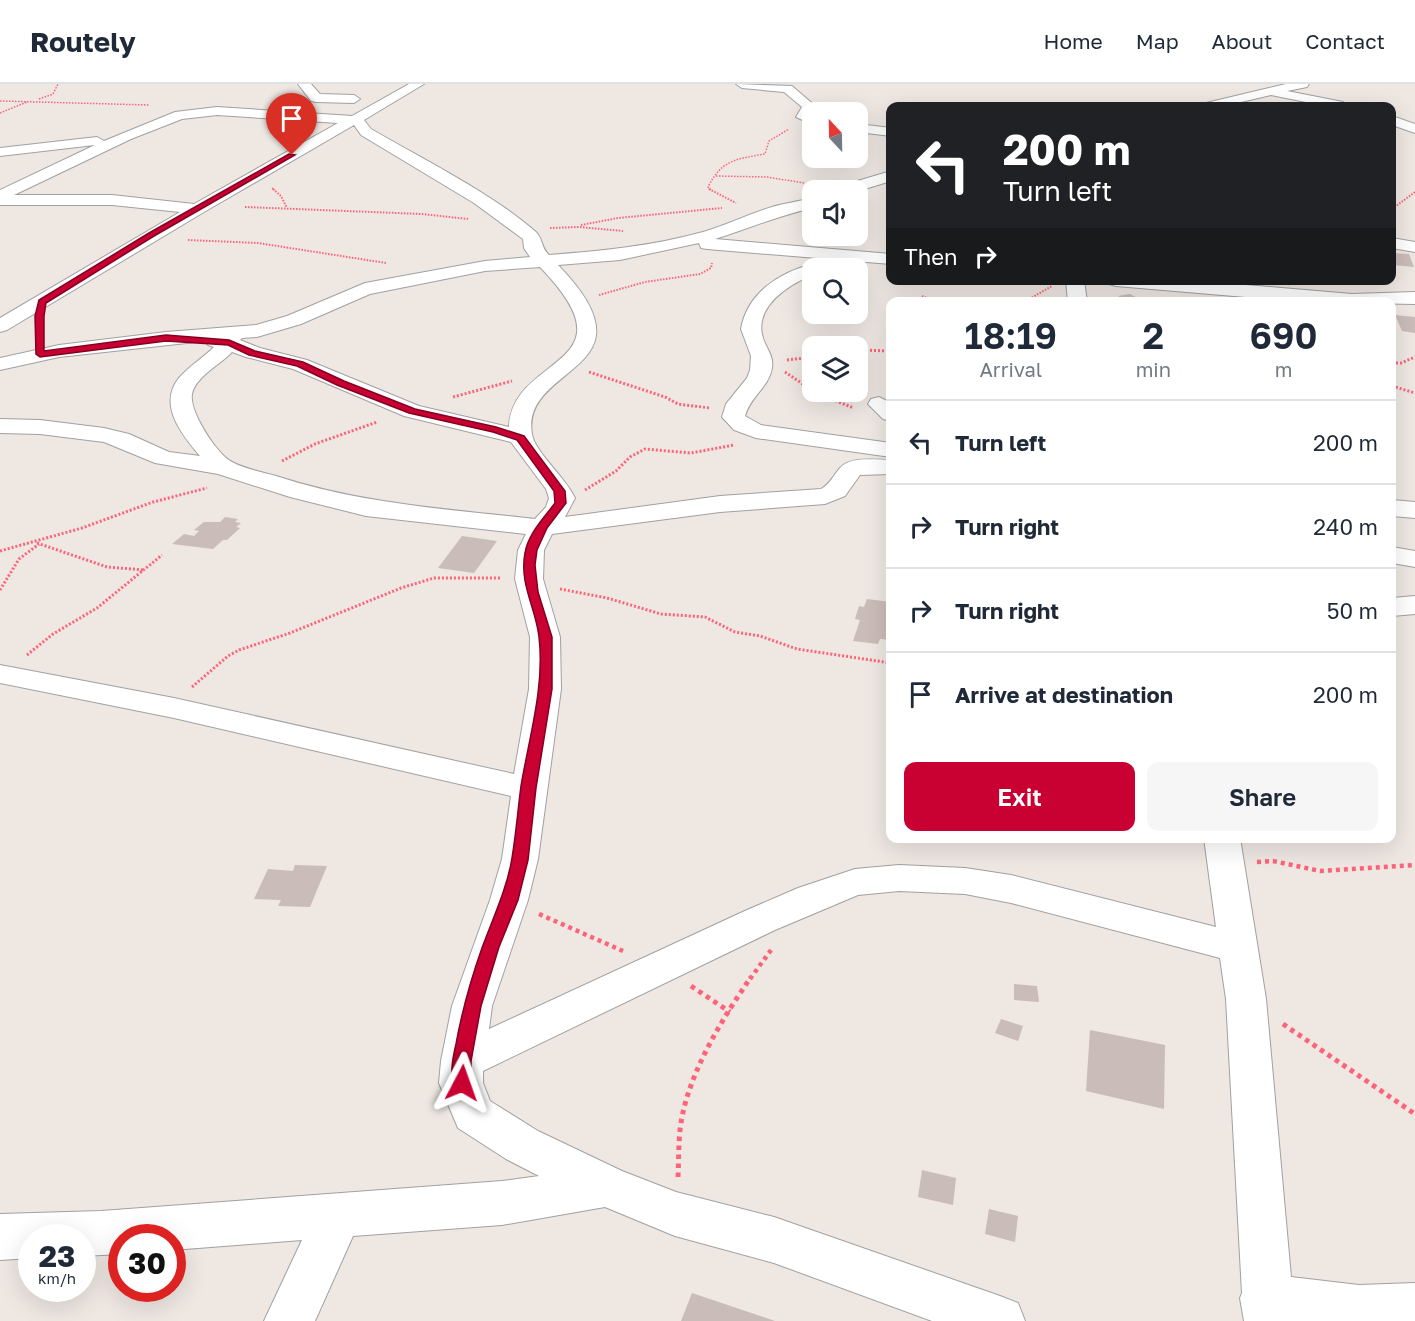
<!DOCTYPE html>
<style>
body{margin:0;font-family:"Golos Text",sans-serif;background:#f6f6f7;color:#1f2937;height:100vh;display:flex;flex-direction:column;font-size:22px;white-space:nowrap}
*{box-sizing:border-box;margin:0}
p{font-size:20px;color:#747a83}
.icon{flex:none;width:33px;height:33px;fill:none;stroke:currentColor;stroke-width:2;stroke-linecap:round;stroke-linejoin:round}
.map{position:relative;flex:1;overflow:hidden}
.side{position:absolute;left:886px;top:213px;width:510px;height:546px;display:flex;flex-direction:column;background:#fff;border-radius:12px;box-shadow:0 6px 24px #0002}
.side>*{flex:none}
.top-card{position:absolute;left:886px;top:18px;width:510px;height:183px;border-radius:12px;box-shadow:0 6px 24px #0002;background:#202124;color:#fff;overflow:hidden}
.needle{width:39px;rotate:338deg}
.tools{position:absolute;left:802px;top:18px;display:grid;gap:12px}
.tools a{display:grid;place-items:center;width:66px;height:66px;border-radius:12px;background:#fff;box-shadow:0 6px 24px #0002;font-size:30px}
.speed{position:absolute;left:18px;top:1140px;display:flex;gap:12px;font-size:30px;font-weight:700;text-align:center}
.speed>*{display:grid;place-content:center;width:78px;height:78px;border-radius:50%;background:#fff;box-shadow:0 6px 24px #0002;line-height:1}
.speed small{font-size:15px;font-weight:400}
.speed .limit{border:9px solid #d22;background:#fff;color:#111}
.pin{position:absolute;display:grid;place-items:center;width:51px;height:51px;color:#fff;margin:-62px -26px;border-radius:50% 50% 50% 0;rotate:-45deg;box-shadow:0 0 6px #0007}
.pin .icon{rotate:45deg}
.me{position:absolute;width:66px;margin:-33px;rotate:4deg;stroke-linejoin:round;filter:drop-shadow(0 0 4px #0008)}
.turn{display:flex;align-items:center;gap:21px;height:126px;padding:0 18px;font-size:27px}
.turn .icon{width:78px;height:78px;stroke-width:2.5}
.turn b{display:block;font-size:42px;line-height:51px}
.then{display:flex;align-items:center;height:57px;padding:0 18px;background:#0003;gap:12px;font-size:22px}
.eta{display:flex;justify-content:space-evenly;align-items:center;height:102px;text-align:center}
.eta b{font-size:36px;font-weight:600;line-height:42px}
.action{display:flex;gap:12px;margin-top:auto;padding:12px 18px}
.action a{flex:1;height:69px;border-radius:12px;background:#c90032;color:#fff;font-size:24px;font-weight:600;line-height:69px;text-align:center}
.action a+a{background:#f6f6f7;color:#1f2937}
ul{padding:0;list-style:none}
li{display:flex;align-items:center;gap:18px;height:84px;padding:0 18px;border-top:2px solid #e0e1e3}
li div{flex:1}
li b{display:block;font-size:22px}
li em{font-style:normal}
header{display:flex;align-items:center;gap:36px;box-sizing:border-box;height:84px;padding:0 30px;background:#fff;border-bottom:2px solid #e0e1e3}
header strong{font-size:28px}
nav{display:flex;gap:33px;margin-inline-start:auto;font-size:21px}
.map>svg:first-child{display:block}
.building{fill:#cabcb8}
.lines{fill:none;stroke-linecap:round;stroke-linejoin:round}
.minor-casing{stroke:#a1a1a1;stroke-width:2}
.path-far4{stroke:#fd647a;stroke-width:1.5;stroke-dasharray:1.5 1.5;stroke-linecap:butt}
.path-far3{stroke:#fd647a;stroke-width:2;stroke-dasharray:1.5 1.5;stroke-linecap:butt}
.path-far2{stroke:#fd647a;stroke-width:3;stroke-dasharray:2 2;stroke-linecap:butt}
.path-far1{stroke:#fd647a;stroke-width:4.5;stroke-dasharray:4 4;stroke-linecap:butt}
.path{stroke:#fd647a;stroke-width:5;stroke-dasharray:4.5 4.5;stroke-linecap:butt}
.minor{fill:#fff;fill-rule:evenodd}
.route{fill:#c90032;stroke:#830020;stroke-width:1.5}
</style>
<header>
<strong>Routely</strong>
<nav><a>Home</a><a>Map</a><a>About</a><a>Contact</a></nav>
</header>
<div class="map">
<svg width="1415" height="1237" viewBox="0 0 1415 1237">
<rect width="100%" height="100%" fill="#eee7e2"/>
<path class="building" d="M1392,169l17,1 5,13 -22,-2z
M1130,210l11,6 -14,2 -9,-6z
M1395,231l20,2v16l-13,-2z
M225,433l13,2 -3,3 6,1 -5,4 4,1 -13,12h-4l-10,9 -41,-5 12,-10 10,2 5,-5 -5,-1 10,-8h16z
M462,452l35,5 -23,32 -36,-5z
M867,515l24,3v38l-11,-1 -2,5 -25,-3 7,-21 -5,-1 4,-13 5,1z
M295,781l32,1 -17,41 -32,-1 3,-6 -27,-1 14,-30 25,2z
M1014,900l23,2 2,16 -25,-2z
M1001,935l22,7 -5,15 -23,-8z
M1090,946l75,15 -1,64 -78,-18z
M922,1086l34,8 -3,27 -35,-8z
M989,1125l29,7 -3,26 -30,-8z
M692,1209l83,28h-94z"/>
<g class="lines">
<g class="minor-casing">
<path id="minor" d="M298,0h13l9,10 34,1 6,4 -6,4 -38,-1 -5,-1z
M409,0h15l-60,36 7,9c53,31 119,63 165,103 7,7 5,16 13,23 51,-4 104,-9 154,-23 24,-7 46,-18 69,-25 14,-4 28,-6 41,-9v10c-34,7 -65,21 -98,31l176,15v10l-184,-15 -6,-1 -2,-5 -79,17 -62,5c104,107 -38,99 -26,169 2,17 34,44 43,64l-10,19 155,-21 101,-7c9,-5 12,-13 19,-21 10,-12 36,-8 51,-8v14l-31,1 -15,21 -20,8 -105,8 -168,22 -8,16 -1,29 17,58 1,52 -23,170 -10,41 -36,106 -3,23 258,-119 51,-22 57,-19 44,-4 66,3 46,7 205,52 -12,-89h36l26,161 25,278 68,8 56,-2v38h-171l-4,-23 2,-5 -16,-294 -6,-41 -209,-55 -46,-9 -66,-3 -41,4 -83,35 -292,141v12l7,18 48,30 84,40 54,21 98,25 226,79 18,7 7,18h-93l-158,-58 -99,-27 -70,-29 -103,18 -149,11 -38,85h-51l38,-81 -130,10v-12h-50v16l-40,2v-18h-50v20l-32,2v-46l101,-3 401,-30 37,-5 -33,-17 -48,-31 -19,-45 2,-22 11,-55 38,-106 12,-41 9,-63 -337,-78 -174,-35v-18l174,33 340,76 15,-85 1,-52 -15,-58 3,-29 8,-16 -160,-18 -76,-19 -72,-23 -63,-11 -51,-21 -64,-8 -40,-1v-14l40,1 64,8 25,6 40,18 31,4c-17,-20 -43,-51 -21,-78 10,-12 24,-20 35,-31l-6,-2 -3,-4 -146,16 -59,13v-12l59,-13 107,-13 90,-7 31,-9 78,-33 120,-22 45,-4 -6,-9 -1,-9 -49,-36 -113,-68 -7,-10 -150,87 -197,118 -7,2v-14l180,-106 -68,-7h-112v-15l95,-45 -95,11v-8l97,-11 7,4 71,-29 42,-5 135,9zM217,31l121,8 -144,81 -82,-9h-98l117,-56 51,-20zM540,183c98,101 -28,86 -31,160l-90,-21 -112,-46 -47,-12 -20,-8 2,-2 15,-1 44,-13 69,-30 115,-23zM232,268l14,5 47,12 111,47 107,26 35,47 3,9 -3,9 -11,12c-89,-10 -173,-15 -259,-43 -14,-4 -31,-7 -44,-14 -15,-8 -43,-50 -40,-68 4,-18 28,-29 40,-42z
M736,0l56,2 22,19 2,3 -5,7 2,1v9l-17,-8 6,-10 -18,-15 -42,-4z
M1286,0h23l-2,3 -20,4 56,11 6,4h-23l-55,-11 -47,11h-19l1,-3z
M1392,32l23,8v9l-23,-8z
M858,40l33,4v8l-33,-4z
M891,87v10l-33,10 -23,-1 2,-3z
M1392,154l23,4v10l-23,-4z
M813,180l9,4h-9v7c-24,9 -60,32 -50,63 3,10 11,18 9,30 -3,19 -22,29 -27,48l16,9 130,18v14l-135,-19 -22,-8 -12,-13 4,-13 21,-26 3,-8 1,-14 -10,-27c6,-36 39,-57 72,-65z
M1066,196h18l3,22h-19z
M1107,196h81l164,14 63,-2v12l-112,-2 -187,-16 -7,-2z
M879,313l12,6v18l-8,-2 -15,-15 3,-5z
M1392,416l23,2v16l-23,-2z
M1392,463l23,4v16l-23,-4z
M1415,512v18l-23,2v-18z"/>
</g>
<path class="path-far4" d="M39,15l14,-5 5,-10
M0,17l149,4
M0,29l27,-11
M716,92l51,1 37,6
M272,104l3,2
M711,106l-3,-3c14,-28 29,-28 57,-33l4,-13 20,-12"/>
<path class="path-far3" d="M273,105l8,7 6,12
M709,105l27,14
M245,123l177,7 46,5
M1392,125l23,-17
M581,141l37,-7 104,-10
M550,144l29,-1 44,4
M188,156l70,3 128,20
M599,211l46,-13 55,-8 11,-6 1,-5
M922,212l14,6
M1024,218l28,-16"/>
<path class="path-far2" d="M858,266l33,1
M787,276l26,-3
M1392,279h9l14,-6
M589,288l76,25 13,7 32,4
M785,288l28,19
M889,301l2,-24
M1392,302l23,7
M813,308l41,16
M453,313l59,-16
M282,377l33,-17 62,-22
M585,406l31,-19 14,-14 15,-8 46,4 43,-8
M37,459l70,24 37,3
M0,467l82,-23 71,-26 54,-14
M560,505l47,9 54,16 44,3 30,15 25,4 37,13 94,14
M0,506l19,-31 20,-15
M27,571l26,-21 44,-26 65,-53
M192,603l36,-31 11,-6 51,-17 111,-45 33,-10h66"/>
<path class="path-far1" d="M1257,778l16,-1 47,10 95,-6
M539,830l84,37
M750,895l21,-29"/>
<path class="path" d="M691,902l39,26
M1283,940l132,90
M678,1093c1,-20 0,-40 4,-60 10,-50 41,-99 69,-140"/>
<use href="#minor" class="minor"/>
</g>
<path class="route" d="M289,70l6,1 -141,81 -108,67 -2,13v35l122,-16 63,5 26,11 48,11 41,19 71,28 81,18 28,9 41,55 1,12 -19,25 -10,22 -2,15 3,27 14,45v52l-16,99 -8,72 -10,40 -19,47 -18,59 -10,55v22l-3,5 -6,3 -7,-3c-6,-13 -2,-31 1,-44 6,-33 15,-65 26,-96 11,-30 25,-59 30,-90 4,-24 6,-49 9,-72 8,-48 24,-100 18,-149 -3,-29 -20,-53 -14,-84 3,-19 19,-35 30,-50l-1,-12 -37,-51 -24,-8 -84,-19 -72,-28 -40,-19 -48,-11 -21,-10 -62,-4 -126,16 -4,-3 -1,-38 4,-16 110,-67z"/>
</svg>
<div class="tools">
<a><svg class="needle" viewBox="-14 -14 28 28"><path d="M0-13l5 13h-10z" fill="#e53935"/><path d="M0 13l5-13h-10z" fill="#747a83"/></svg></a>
<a><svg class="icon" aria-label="sound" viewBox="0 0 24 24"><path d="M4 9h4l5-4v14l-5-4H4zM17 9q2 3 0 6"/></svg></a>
<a><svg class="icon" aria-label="search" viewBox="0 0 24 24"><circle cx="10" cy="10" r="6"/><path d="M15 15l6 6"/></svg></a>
<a><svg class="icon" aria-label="layers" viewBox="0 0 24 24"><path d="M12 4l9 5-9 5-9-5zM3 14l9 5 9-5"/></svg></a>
</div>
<div class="speed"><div>23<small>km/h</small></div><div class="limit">30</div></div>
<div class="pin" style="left:292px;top:71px;background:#d93025"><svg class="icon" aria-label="arrive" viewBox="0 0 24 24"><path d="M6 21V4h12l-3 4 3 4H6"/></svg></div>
<svg class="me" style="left:462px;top:999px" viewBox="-20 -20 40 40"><path d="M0-17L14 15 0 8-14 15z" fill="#c90032" stroke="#fff" stroke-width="4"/></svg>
<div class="top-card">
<div class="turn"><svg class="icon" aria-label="left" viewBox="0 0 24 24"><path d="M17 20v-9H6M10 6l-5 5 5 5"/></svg><div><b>200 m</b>Turn left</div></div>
<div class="then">Then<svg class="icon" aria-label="right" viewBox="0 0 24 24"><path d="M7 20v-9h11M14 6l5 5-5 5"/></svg></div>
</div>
<section class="side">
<div class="eta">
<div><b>18:19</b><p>Arrival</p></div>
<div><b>2</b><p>min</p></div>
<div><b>690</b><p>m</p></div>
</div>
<ul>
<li><svg class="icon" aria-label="left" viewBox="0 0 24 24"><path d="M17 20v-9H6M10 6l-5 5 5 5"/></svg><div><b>Turn left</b></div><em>200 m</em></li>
<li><svg class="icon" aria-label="right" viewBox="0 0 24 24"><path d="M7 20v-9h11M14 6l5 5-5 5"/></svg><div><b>Turn right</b></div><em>240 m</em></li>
<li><svg class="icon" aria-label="right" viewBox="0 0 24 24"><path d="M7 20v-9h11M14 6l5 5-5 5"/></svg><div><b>Turn right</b></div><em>50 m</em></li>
<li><svg class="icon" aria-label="arrive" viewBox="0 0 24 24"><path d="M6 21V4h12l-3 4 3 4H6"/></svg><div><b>Arrive at destination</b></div><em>200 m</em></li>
</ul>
<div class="action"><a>Exit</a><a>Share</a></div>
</section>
</div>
